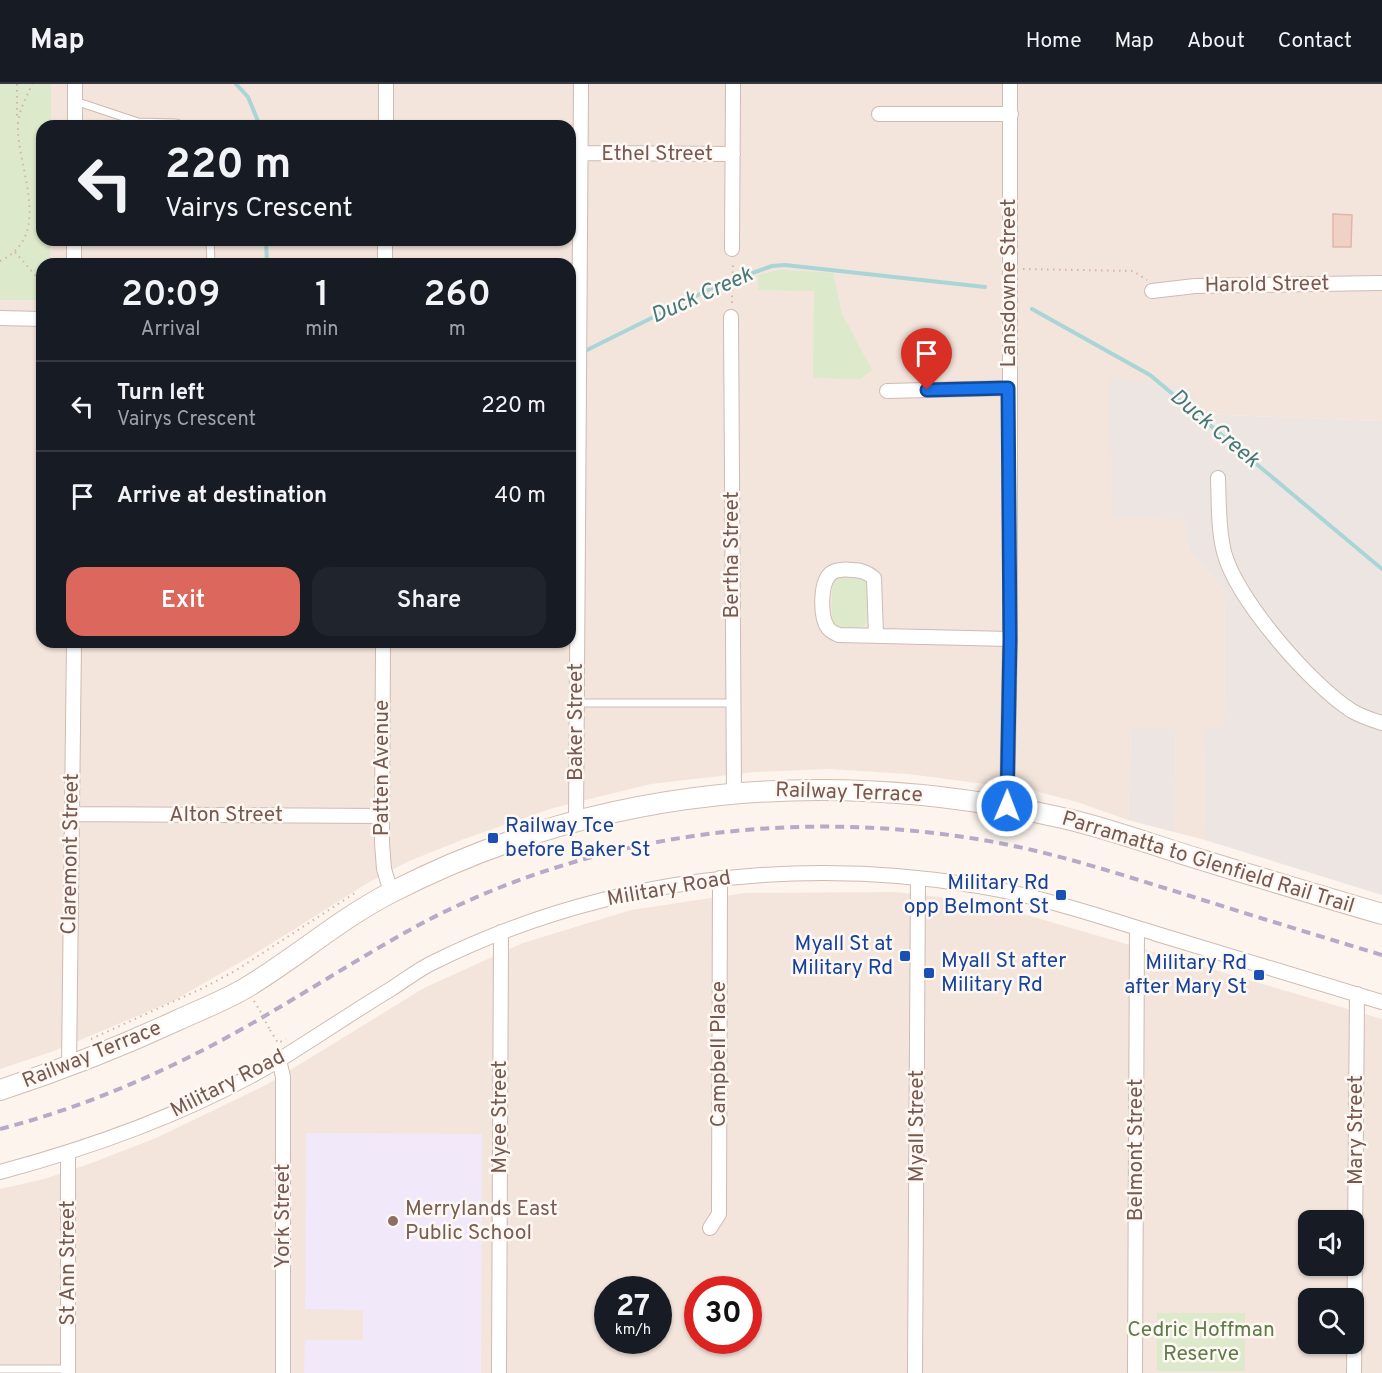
<!DOCTYPE html>
<style>
body{margin:0;font-family:Overpass,sans-serif;background:#20242c;color:#f1f3f6;height:100vh;display:flex;flex-direction:column;font-size:22px;white-space:nowrap}
*{box-sizing:border-box;margin:0}
p{font-size:20px;color:#9ea1a6}
.icon{flex:none;width:33px;height:33px;fill:none;stroke:currentColor;stroke-width:2;stroke-linecap:round;stroke-linejoin:round}
.map{position:relative;flex:1;overflow:hidden}
.side{position:absolute;left:36px;top:174px;width:540px;height:390px;display:flex;flex-direction:column;background:#171b24;border-radius:18px;box-shadow:0 2px 4px #0004}
.side>*{flex:none}
.top-card{position:absolute;left:36px;top:36px;width:540px;height:126px;border-radius:18px;box-shadow:0 2px 4px #0004;background:#171b24;color:#f1f3f6;overflow:hidden}
.buttons{position:absolute;left:1298px;top:1126px;display:grid;gap:12px}
.buttons a{display:grid;place-items:center;width:66px;height:66px;border-radius:12px;background:#171b24;box-shadow:0 2px 4px #0004;font-size:30px}
.speed{position:absolute;left:594px;top:1192px;display:flex;gap:12px;font-size:30px;font-weight:700;text-align:center}
.speed>*{display:grid;place-content:center;width:78px;height:78px;border-radius:50%;background:#171b24;box-shadow:0 2px 4px #0004;line-height:1}
.speed small{font-size:15px;font-weight:400}
.speed .limit{border:9px solid #d22;background:#fff;color:#111}
.pin{position:absolute;display:grid;place-items:center;width:51px;height:51px;color:#fff;margin:-62px -26px;border-radius:50% 50% 50% 0;rotate:-45deg;box-shadow:0 0 6px #0007}
.pin .icon{rotate:45deg}
.me{position:absolute;width:66px;margin:-33px;rotate:1deg;stroke-linejoin:round;filter:drop-shadow(0 0 4px #0008)}
.turn{display:flex;align-items:center;gap:21px;height:126px;padding:0 30px;font-size:27px}
.turn .icon{width:78px;height:78px;stroke-width:2.5}
.turn b{display:block;font-size:42px;line-height:51px}
.eta{display:flex;justify-content:space-evenly;align-items:center;height:102px;text-align:center}
.eta b{font-size:36px;font-weight:600;line-height:42px}
.cta{display:flex;gap:12px;margin-top:auto;padding:12px 30px}
.cta a{flex:1;height:69px;border-radius:18px;background:#dc675c;color:#fff;font-size:24px;font-weight:600;line-height:69px;text-align:center}
.cta a+a{background:#20242c;color:#f1f3f6}
ul{padding:0;list-style:none}
li{display:flex;align-items:center;gap:18px;height:90px;padding:0 30px;border-top:2px solid #363941}
li div{flex:1}
li b{display:block;font-size:22px}
li em{font-style:normal}
header{display:flex;align-items:center;gap:36px;box-sizing:border-box;height:84px;padding:0 30px;background:#171b24;border-bottom:2px solid #363941}
header strong{font-size:28px}
nav{display:flex;gap:33px;margin-inline-start:auto;font-size:21px}
.map>svg:first-child{display:block}
.residential{fill:#f3e5dc;fill-rule:evenodd}
.industrial{fill:#ece5e2}
.education{fill:#f1e9f9}
.green{fill:#dce9cb}
.lines{fill:none;stroke-linecap:round;stroke-linejoin:round}
.stream{stroke:#a9d5d6;stroke-width:4}
.building{fill:#efd1c6;stroke:#e1b6a8;stroke-width:1.5}
.lane-casing{stroke:#cebbb2;stroke-width:9}
.street-casing{stroke:#cebbb2;stroke-width:16}
.secondary-casing{stroke:#d3bdb2;stroke-width:22}
.path{stroke:#d5b4a8;stroke-width:2;stroke-dasharray:1.5 4.5;stroke-linecap:butt}
.lane{stroke:#fff;stroke-width:7}
.street{stroke:#fff;stroke-width:14}
.secondary{stroke:#fff;stroke-width:20}
.rail{stroke:#b6aac6;stroke-width:4;stroke-dasharray:9 6;stroke-linecap:butt}
.path-bridge{stroke:#d5b4a8;stroke-width:2;stroke-dasharray:1.5 4.5;stroke-linecap:butt}
.route-casing{stroke:#114b97;stroke-width:15}
.route{stroke:#1a73e8;stroke-width:10}
.transit-dot{fill:#1a4fb4;stroke:#fef8f4;stroke-width:2}
.education-dot{fill:#8d6e63;stroke:#fef8f4;stroke-width:2}
.labels{text-anchor:middle;dominant-baseline:central;stroke-width:5;stroke-linejoin:round;paint-order:stroke}
.street-label{font-size:21px;fill:#775950;stroke:#fef8f4}
.transit-label{font-size:21px;fill:#164399;stroke:#fef8f4;text-anchor:end}
.education-label{font-size:21px;fill:#785e54;stroke:#fef8f4;text-anchor:start}
.park-label{font-size:21px;fill:#5e7b49;stroke:#fef8f4}
.water-label{font-size:22px;font-style:italic;fill:#44787a;stroke:#fef8f4}
</style>
<header>
<strong>Map</strong>
<nav><a>Home</a><a>Map</a><a>About</a><a>Contact</a></nav>
</header>
<div class="map">
<svg width="1382" height="1289" viewBox="0 0 1382 1289">
<rect width="100%" height="100%" fill="#fcf4ed"/>
<path class="residential" d="M51,0h1331v337l-181,-7 -15,105 3,31 36,42 -1,136h-20l1,112 -31,-8 2,-104h-45l-3,92 -51,-18 -46,-12 -123,-16 -79,-5 -74,3 -104,12 -98,24 -89,31 -57,23 -41,22 -105,66 -88,51 -119,50 -54,18v-769h42v342h528v-378h-520v-24h520v-114h-519z
M896,808l43,5 88,18 355,104v354h-1382v-184l44,-10 45,-15 67,-26 110,-53 158,-97 99,-45 108,-33 60,-9 54,-8zM1308,1137h45v45h-45zM608,1206h50v51h-50zM698,1206h50v51h-50zM1308,1215h45v45h-45z"/>
<path class="industrial" d="M1109,294l81,9 11,27 181,7v474l-177,-55 -1,-112 20,-1 1,-135 -36,-42 -4,-31 -73,-2z
M1131,644h45l-2,104 -46,-12z"/>
<path class="education" d="M306,1049l176,1 -1,239h-177l1,-33h58v-30l-58,-1z"/>
<path class="green" d="M0,0h51v42h-9v114h8v24h-8v36h-42z
M780,186l53,3 9,41 30,56 -12,9 -47,-1 1,-87 -56,-1v-15z
M843,492l17,1 8,6 -1,38 -5,8 -26,-1 -4,-6v-40z
M1157,1229h88v58h-88z"/>
<g class="lines">
<path class="stream" d="M236,0l12,13 12,29
M266,156l1,24
M1032,225l118,66 232,194
M583,268l133,-66 56,-20 13,-1 200,22"/>
</g>
<path class="building" d="M1333,130l19,1 -1,32h-18z"/>
<g class="lines">
<g class="lane-casing">
<path id="lane" d="M75,17l63,21 38,1 9,3
M210,156l1,24
M576,619h157
M0,1285h68"/>
</g>
<g class="street-casing">
<path id="street" d="M879,30h132
M75,42v-42
M386,42v-42
M581,69l152,1
M732,165l1,-165
M74,180v-24
M385,180v-24
M1152,207l43,-5 187,-3
M731,233l3,476
M0,234l42,1
M887,307l121,-3
M1218,394c1,24 0,51 6,74 12,47 87,133 128,159 9,5 20,9 30,12
M876,551l-2,-57c-7,-6 -13,-8 -21,-8 -8,-1 -17,-1 -23,4 -10,10 -10,43 -2,54 3,4 6,5 11,7l171,4
M383,558l-1,201 2,26 7,23
M1007,722l3,-167v-555
M71,730l311,2
M576,737l5,-737
M279,976l4,17v296
M69,982l5,-424
M0,1088c97,-26 192,-60 279,-112 37,-23 74,-48 112,-71 14,-9 28,-20 43,-27 168,-83 361,-107 545,-76 60,10 120,30 178,48 75,22 150,45 225,68
M710,1144l9,-14 1,-336
M68,1289v-219
M499,1289l2,-441
M915,1289l3,-495
M1135,1289l2,-445
M1354,1289l3,-379"/>
</g>
<g class="secondary-casing">
<path id="secondary" d="M0,1006c61,-20 120,-43 178,-70 22,-10 45,-19 66,-31 51,-30 95,-70 148,-97 209,-107 438,-126 666,-75 48,10 94,28 141,42 61,19 122,37 183,55"/>
</g>
<path class="path" d="M17,0v34
M15,168l27,31
M0,177c55,-26 16,-94 18,-137 1,-15 9,-27 14,-40
M1023,185l110,2 14,9
M732,219l1,-42
M254,917l6,10
M270,946l8,13 8,-4
M91,955l112,-51 32,-17 123,-80"/>
<use href="#lane" class="lane"/>
<use href="#street" class="street"/>
<use href="#secondary" class="secondary"/>
<path class="rail" d="M0,1045c93,-24 181,-64 263,-112 55,-32 109,-67 165,-97 174,-89 374,-113 566,-78 60,11 119,30 177,48 70,22 141,44 211,65"/>
<path class="path-bridge" d="M260,927l10,19"/>
</g>
<g class="lines">
<g class="route-casing">
<path id="route" d="M927,306l81,-2 2,251 -3,167"/>
</g>
<use href="#route" class="route"/>
</g>
<g class="transit-dot">
<rect x="487" y="748" width="12" height="12" rx="3"/>
<rect x="1055" y="805" width="12" height="12" rx="3"/>
<rect x="899" y="866" width="12" height="12" rx="3"/>
<rect x="923" y="883" width="12" height="12" rx="3"/>
<rect x="1253" y="885" width="12" height="12" rx="3"/>
</g>
<circle class="education-dot" cx="393" cy="1137" r="6"/>
<g class="labels">
<g class="street-label">
<text x="657" y="70">Ethel Street</text>
<text transform="translate(1009 199) rotate(-90)">Lansdowne Street</text>
<text transform="translate(1267 201) rotate(-1)">Harold Street</text>
<text transform="translate(732 471) rotate(-90)">Bertha Street</text>
<text transform="translate(576 638) rotate(-90)">Baker Street</text>
<text transform="translate(382 684) rotate(-90)">Patten Avenue</text>
<text transform="translate(849 709) rotate(2)">Railway Terrace</text>
<text x="226" y="731">Alton Street</text>
<text transform="translate(71 770) rotate(-89)">Claremont Street</text>
<text transform="translate(1208 779) rotate(17)">Parramatta to Glenfield Rail Trail</text>
<text transform="translate(669 805) rotate(-10)">Military Road</text>
<text transform="translate(719 970) rotate(-90)">Campbell Place</text>
<text transform="translate(92 971) rotate(-22)">Railway Terrace</text>
<text transform="translate(228 1000) rotate(-27)">Military Road</text>
<text transform="translate(500 1033) rotate(-90)">Myee Street</text>
<text transform="translate(917 1042) rotate(-90)">Myall Street</text>
<text transform="translate(1356 1046) rotate(-90)">Mary Street</text>
<text transform="translate(1136 1066) rotate(-90)">Belmont Street</text>
<text transform="translate(283 1132) rotate(-90)">York Street</text>
<text transform="translate(68 1179) rotate(-90)">St Ann Street</text>
</g>
<g class="transit-label">
<text x="505" y="742" text-anchor="start">Railway Tce<tspan x="505" dy="24">before Baker St</tspan></text>
<text x="1049" y="799">Military Rd<tspan x="1049" dy="24">opp Belmont St</tspan></text>
<text x="893" y="860">Myall St at<tspan x="893" dy="24">Military Rd</tspan></text>
<text x="941" y="877" text-anchor="start">Myall St after<tspan x="941" dy="24">Military Rd</tspan></text>
<text x="1247" y="879">Military Rd<tspan x="1247" dy="24">after Mary St</tspan></text>
</g>
<g class="education-label">
<text x="405" y="1125">Merrylands East<tspan x="405" dy="24">Public School</tspan></text>
</g>
<g class="park-label">
<text x="1201" y="1246">Cedric Hoffman<tspan x="1201" dy="24">Reserve</tspan></text>
</g>
<g class="water-label">
<text transform="translate(702 212) rotate(-24)">Duck Creek</text>
<text transform="translate(1214 345) rotate(40)">Duck Creek</text>
</g>
</g>
</svg>
<div class="buttons">
<a><svg class="icon" aria-label="sound" viewBox="0 0 24 24"><path d="M4 9h4l5-4v14l-5-4H4zM17 9q2 3 0 6"/></svg></a>
<a><svg class="icon" aria-label="search" viewBox="0 0 24 24"><circle cx="10" cy="10" r="6"/><path d="M15 15l6 6"/></svg></a>
</div>
<div class="speed"><div>27<small>km/h</small></div><div class="limit">30</div></div>
<div class="pin" style="left:927px;top:306px;background:#d93025"><svg class="icon" aria-label="arrive" viewBox="0 0 24 24"><path d="M6 21V4h12l-3 4 3 4H6"/></svg></div>
<svg class="me" style="left:1007px;top:722px" viewBox="-20 -20 40 40"><circle r="17" fill="#1a73e8" stroke="#fff" stroke-width="3"/><path d="M0-11L8 9 0 5-8 9z" fill="#fff"/></svg>
<div class="top-card">
<div class="turn"><svg class="icon" aria-label="left" viewBox="0 0 24 24"><path d="M17 20v-9H6M10 6l-5 5 5 5"/></svg><div><b>220 m</b>Vairys Crescent</div></div>
</div>
<section class="side">
<div class="eta">
<div><b>20:09</b><p>Arrival</p></div>
<div><b>1</b><p>min</p></div>
<div><b>260</b><p>m</p></div>
</div>
<ul>
<li><svg class="icon" aria-label="left" viewBox="0 0 24 24"><path d="M17 20v-9H6M10 6l-5 5 5 5"/></svg><div><b>Turn left</b><p>Vairys Crescent</p></div><em>220 m</em></li>
<li><svg class="icon" aria-label="arrive" viewBox="0 0 24 24"><path d="M6 21V4h12l-3 4 3 4H6"/></svg><div><b>Arrive at destination</b></div><em>40 m</em></li>
</ul>
<div class="cta"><a>Exit</a><a>Share</a></div>
</section>
</div>
